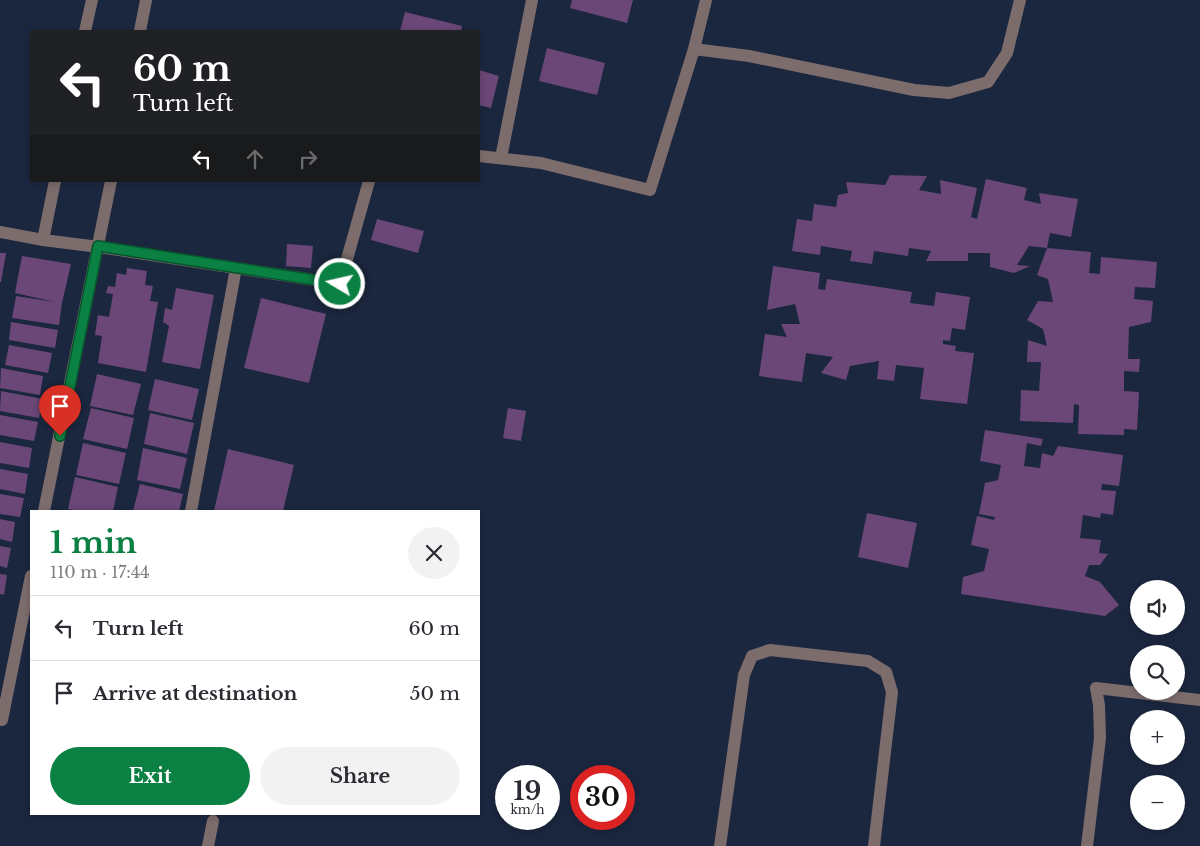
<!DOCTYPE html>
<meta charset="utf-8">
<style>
body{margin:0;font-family:"Libre Baskerville",serif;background:#f2f2f3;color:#2b2b33;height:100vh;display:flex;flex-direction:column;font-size:19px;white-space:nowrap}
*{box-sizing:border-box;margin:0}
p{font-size:16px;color:#7c7c81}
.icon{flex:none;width:28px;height:28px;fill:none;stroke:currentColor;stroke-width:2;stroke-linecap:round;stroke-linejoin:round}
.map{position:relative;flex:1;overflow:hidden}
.side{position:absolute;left:30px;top:510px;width:450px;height:305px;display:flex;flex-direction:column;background:#fff;border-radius:0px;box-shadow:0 2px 8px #0003}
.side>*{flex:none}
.banner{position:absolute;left:30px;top:30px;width:450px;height:152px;border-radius:0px;box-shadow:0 2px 8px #0003;background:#202124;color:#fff;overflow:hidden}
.fabs{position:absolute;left:1130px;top:580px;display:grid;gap:10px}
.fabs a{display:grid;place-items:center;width:55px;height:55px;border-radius:50%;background:#fff;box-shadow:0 2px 8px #0003;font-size:25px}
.speed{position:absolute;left:495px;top:765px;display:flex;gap:10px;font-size:25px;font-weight:700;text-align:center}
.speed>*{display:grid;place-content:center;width:65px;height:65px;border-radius:50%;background:#fff;box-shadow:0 2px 8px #0003;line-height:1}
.speed small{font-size:12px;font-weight:400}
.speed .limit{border:8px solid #d22;background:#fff;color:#111}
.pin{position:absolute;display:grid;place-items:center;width:42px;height:42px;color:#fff;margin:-51px -21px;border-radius:50% 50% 50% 0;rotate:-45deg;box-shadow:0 0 5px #0007}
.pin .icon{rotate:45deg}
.me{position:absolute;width:55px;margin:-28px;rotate:279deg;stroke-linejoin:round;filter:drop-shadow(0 0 4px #0008)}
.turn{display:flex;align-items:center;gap:18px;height:105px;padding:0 20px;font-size:22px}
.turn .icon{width:65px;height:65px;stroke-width:2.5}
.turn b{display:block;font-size:35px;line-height:42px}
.lanes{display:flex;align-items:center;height:48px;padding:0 20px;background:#0003;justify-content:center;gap:25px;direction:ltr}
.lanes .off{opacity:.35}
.round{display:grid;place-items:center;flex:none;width:52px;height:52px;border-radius:26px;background:#f2f2f3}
.summary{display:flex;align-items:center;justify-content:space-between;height:85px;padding:0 20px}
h1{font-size:30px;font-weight:700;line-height:38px;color:#0b8043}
.cta{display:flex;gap:10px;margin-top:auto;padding:10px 20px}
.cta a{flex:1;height:58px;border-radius:30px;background:#0b8043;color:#fff;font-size:20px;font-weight:700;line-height:58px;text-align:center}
.cta a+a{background:#f2f2f3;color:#2b2b33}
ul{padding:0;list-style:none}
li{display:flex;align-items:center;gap:15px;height:65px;padding:0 20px;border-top:1px solid #e1e1e2}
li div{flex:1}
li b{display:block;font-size:19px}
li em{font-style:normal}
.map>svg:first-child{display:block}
.building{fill:#6a4776}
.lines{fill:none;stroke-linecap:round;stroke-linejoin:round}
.minor{stroke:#7d6c6c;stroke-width:12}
.route-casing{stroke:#07532c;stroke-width:12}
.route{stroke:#0b8043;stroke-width:9}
</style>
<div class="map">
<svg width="1200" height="846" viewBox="0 0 1200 846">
<rect width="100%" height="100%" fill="#1b273f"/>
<path class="building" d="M572,0h61l-6,23 -57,-15z
M405,12l57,14 -1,5h-61z
M547,48l58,15 -8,32 -58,-14z
M479,70l20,6 -8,32 -12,-3z
M890,175l37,1 -8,14 22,4 -1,-14 37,8 -6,29 6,2 9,-40 41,9 -3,12 17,4 -2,-11 39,6 -7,38 -21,-4 -3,15 -18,-2 -12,19 13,1 -16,7 -24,-6v-14h-22v8h-42l5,-10 -22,-3 -1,8 -34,-5 -2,13 -22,-3 2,-10 -31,-5 -1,9 -28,-4 5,-32 15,2 2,-17 22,3 2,-12 10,-2 -2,-11 39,3z
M377,219l47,12 -6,22 -47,-13z
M287,244l26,2 -2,22 -25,-2z
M1047,248l44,4 -2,21 11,1 1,-17 56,5 -2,26 -20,-1 -1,12 19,2 -2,21 -22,5 -1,32h12l-1,13 -15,-1v20l15,1 -2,38 -13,-1v6l-46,-1 1,-29 -5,-1 -1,19 -53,-2 1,-31 18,1 2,-29h-14l1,-22 19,6 -4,-17 -16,-9 11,-19 15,1 -5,-23 -11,-4z
M0,253h6l-5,29h-1z
M22,256l49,8 -9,39 -3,22 -47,-7 4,-22 39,6 -40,-9z
M773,266l47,7 -2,16 7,1 2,-11 85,13 -2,11 24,3 2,-14 34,5 -5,33 -13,-2 -2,13 -7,-1v4l13,2 -1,5 19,2 -7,51 -47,-5 4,-31 -28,-3 -2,16 -17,-2 2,-18 -29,5 -4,14 -25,-7 12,-16 -27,-4 -4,29 -43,-6 6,-42 22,3 -6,-13h19l-5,-20 -28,6z
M127,268l20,3 -2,14 8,1 -3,15 8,1 -12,70 -48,-9 4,-27 -7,-1 3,-20 11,2 4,-23 -7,-1 2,-7 7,1 2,-14 9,2z
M176,288l38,7 -14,74 -38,-7 7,-36 -6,-4 2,-14 7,2z
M261,298l65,16 -17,69 -65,-15z
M11,322l47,8 -3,18 -46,-8z
M9,345l43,8 -4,20 -43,-8z
M1,368l42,8 -3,19 -40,-7z
M97,374l44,10 -8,31 -43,-9z
M155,379l44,10 -7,31 -44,-10z
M1,391l42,8 -4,19 -39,-7z
M91,408l43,10 -7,31 -44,-10z
M508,408l18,3 -5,30 -18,-3z
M150,413l44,10 -7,31 -43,-10z
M0,415l38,7 -4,19 -34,-6z
M985,430l58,9 -2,7 -14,-3 -3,23 16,2 2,-15 11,3 5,-10 65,9 -4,31 -17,-2 -1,6 15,1 -3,24 -12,-2 -1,5 -17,-3 -3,23 21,2 -2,13 9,1 -8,11h-11l-4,11 15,6 19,23 -14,11 -144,-22 2,-17 21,-6 5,-22 -18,-4 6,-29 17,4 1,-3 -16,-3 6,-31 13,-3 3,-15 -21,-4z
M0,442l32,6 -3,20 -29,-5z
M83,443l43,10 -7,31 -43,-9z
M143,448l44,10 -7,31 -43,-9z
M228,449l66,16 -11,46h-69z
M0,469l28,5 -3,20 -25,-5z
M75,477l43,10 -5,24h-33l-12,-2z
M140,484l43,10 -4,17h-46z
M0,494l24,4 -4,19 -20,-3z
M867,513l50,10 -9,45 -50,-11z
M0,519l15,3 -3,20 -12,-3z
M0,546l11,2 -4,20 -7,-2z
M0,574l7,1 -3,20 -4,-1z"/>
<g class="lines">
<path class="minor" d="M85,31l7,-31
M140,31l6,-31
M694,49l12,-49
M479,156l62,7 109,27 44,-141 55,7 165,34 35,3 39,-11 19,-29 13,-53
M501,158l31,-158
M0,232l43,8 56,7 241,37 29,-103
M43,240l12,-59
M44,511l67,-330
M191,511l45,-243
M2,720l29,-144
M208,846l5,-25
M720,846l24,-171 8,-19 18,-6 98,11 18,11 6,20 -18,154
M1087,846l13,-108 -1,-33 -3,-17 104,12"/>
</g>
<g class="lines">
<g class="route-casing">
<path id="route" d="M60,436l38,-190 242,38"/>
</g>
<use href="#route" class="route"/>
</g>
</svg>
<div class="fabs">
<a><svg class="icon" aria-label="sound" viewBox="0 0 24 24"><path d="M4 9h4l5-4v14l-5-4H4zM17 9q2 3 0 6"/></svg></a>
<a><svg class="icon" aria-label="search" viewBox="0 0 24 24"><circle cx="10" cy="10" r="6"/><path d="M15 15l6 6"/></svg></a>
<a>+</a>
<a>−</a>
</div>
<div class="speed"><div>19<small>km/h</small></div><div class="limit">30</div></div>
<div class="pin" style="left:60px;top:436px;background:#d93025"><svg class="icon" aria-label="arrive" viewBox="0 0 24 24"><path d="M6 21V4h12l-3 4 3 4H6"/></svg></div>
<svg class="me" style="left:340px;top:284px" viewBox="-20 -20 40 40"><circle r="17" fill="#0b8043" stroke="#fff" stroke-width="3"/><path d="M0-11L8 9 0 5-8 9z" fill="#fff"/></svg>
<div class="banner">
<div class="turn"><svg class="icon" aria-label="left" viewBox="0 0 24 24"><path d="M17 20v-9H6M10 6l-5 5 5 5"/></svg><div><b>60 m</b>Turn left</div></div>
<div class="lanes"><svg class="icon" aria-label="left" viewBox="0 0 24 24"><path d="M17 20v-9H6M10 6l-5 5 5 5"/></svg><svg class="icon off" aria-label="ahead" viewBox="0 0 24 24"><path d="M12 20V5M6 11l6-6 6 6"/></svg><svg class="icon off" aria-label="right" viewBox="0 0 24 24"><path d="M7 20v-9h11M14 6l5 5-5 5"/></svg></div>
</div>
<section class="side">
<div class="summary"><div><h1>1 min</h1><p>110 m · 17:44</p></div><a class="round"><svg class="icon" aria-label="close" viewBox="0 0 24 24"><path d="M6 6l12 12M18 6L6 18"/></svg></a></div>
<ul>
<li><svg class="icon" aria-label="left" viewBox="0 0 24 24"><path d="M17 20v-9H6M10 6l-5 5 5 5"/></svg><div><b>Turn left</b></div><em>60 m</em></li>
<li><svg class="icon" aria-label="arrive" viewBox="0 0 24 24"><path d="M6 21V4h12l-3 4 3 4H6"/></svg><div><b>Arrive at destination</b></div><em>50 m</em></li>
</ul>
<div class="cta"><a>Exit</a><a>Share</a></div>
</section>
</div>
